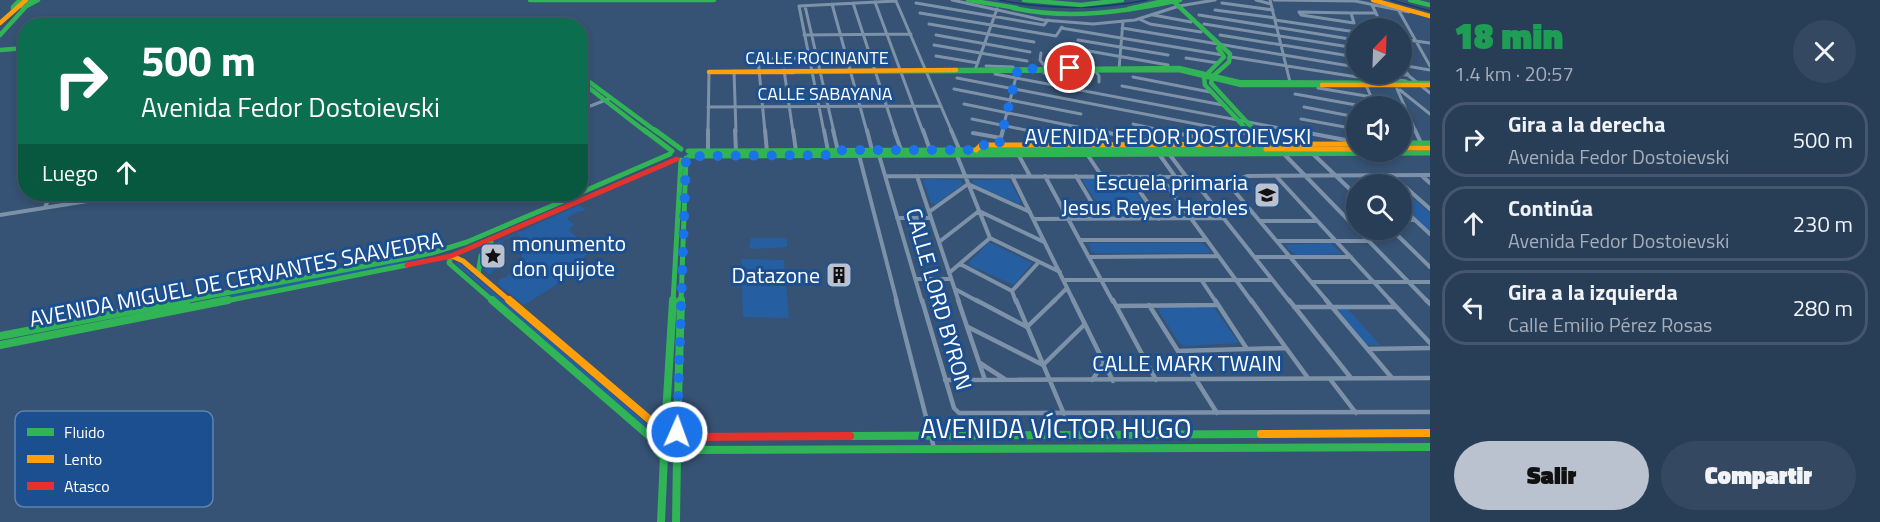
<!DOCTYPE html>
<html lang="es">
<meta charset="utf-8">
<style>
body{margin:0;font-family:"Titillium Web",sans-serif;background:#344961;color:#f1f3f6;height:100vh;display:flex;flex-direction:column;font-size:22px;white-space:nowrap}
*{box-sizing:border-box;margin:0}
p{font-size:20px;color:#a5aeba}
.icon{flex:none;width:33px;height:33px;fill:none;stroke:currentColor;stroke-width:2;stroke-linecap:round;stroke-linejoin:round}
.map{position:relative;flex:1;overflow:hidden}
.panel{display:flex;flex-direction:column;background:#283e57;width:450px}
.panel>*{flex:none}
.banner{position:absolute;left:18px;top:18px;width:570px;height:183px;border-radius:24px;box-shadow:0 3px 9px #0003,0 0 0 2px #44576d;background:#0b6e4f;color:#fff;overflow:hidden}
.needle{width:39px;rotate:23deg}
.controls{position:absolute;left:1346px;top:18px;display:grid;gap:12px}
.controls a{display:grid;place-items:center;width:66px;height:66px;border-radius:50%;background:#283e57;box-shadow:0 3px 9px #0003,0 0 0 2px #44576d;font-size:30px}
.pin{position:absolute;display:grid;place-items:center;width:51px;height:51px;color:#fff;margin:-26px;border:3px solid #fff;border-radius:50%;box-shadow:0 2px 6px #0007}
.me{position:absolute;width:66px;margin:-33px;rotate:2deg;stroke-linejoin:round;filter:drop-shadow(0 0 4px #0008)}
.turn{display:flex;align-items:center;gap:21px;height:126px;padding:0 24px;font-size:27px}
.turn .icon{width:78px;height:78px;stroke-width:2.5}
.turn b{display:block;font-size:42px;line-height:51px}
.then{display:flex;align-items:center;height:57px;padding:0 24px;background:#0003;gap:12px;font-size:22px}
.round{display:grid;place-items:center;flex:none;width:63px;height:63px;border-radius:32px;background:#344961}
.headline{display:flex;align-items:center;justify-content:space-between;height:102px;padding:0 24px}
h1{font-size:36px;font-weight:800;line-height:45px;color:#1e9e55}
.primary-button{display:flex;gap:12px;margin-top:auto;padding:12px 24px}
.primary-button a{flex:1;height:69px;border-radius:36px;background:#b9c2ce;color:#111;font-size:24px;font-weight:800;line-height:69px;text-align:center}
.primary-button a+a{background:#344961;color:#f1f3f6}
ul{padding:0;list-style:none}
li{display:flex;align-items:center;gap:18px;height:75px;margin:0 12px 9px;padding:0 12px;border:3px solid #44576d;border-radius:24px}
li div{flex:1}
li b{display:block;font-size:22px}
li em{font-style:normal}
main{display:flex;flex:1;min-height:0}
.map>svg:first-child{display:block}
.green{fill:#265fa1}
.lines{fill:none;stroke-linecap:round;stroke-linejoin:round}
.stream{stroke:#153c6e;stroke-width:1.5}
.street-far2{stroke:#7d92a8;stroke-width:3}
.street-far1{stroke:#7d92a8;stroke-width:4}
.street{stroke:#7d92a8;stroke-width:4.5}
.fast-far2{stroke:#30b455;stroke-width:4.5}
.fast-far1{stroke:#30b455;stroke-width:5}
.fast{stroke:#30b455;stroke-width:8}
.slow-far2{stroke:#ff9f0a;stroke-width:4.5}
.slow-far1{stroke:#ff9f0a;stroke-width:5}
.slow{stroke:#ff9f0a;stroke-width:8}
.jam-far1{stroke:#e5322d;stroke-width:5}
.jam{stroke:#e5322d;stroke-width:8}
.fast-bridge{stroke:#30b455;stroke-width:5}
.route{stroke:#1a73e8;stroke-width:10;stroke-dasharray:0 18}
.labels{text-anchor:middle;dominant-baseline:central;stroke-width:6;stroke-linejoin:round;paint-order:stroke}
.far-street-label{font-size:18px;fill:#fff;stroke:#1b4f8f}
.street-label{font-size:22px;fill:#fff;stroke:#1b4f8f}
.poi-label{font-size:22px;fill:#fff;stroke:#1b4f8f;text-anchor:end}
.near-street-label{font-size:27px;fill:#fff;stroke:#1b4f8f}
.key{fill:#1b4f8f;stroke:#5f84b1;stroke-width:1.5}
.key-label{font-size:16px;fill:#fff}
</style>
<main>
<div class="map">
<svg width="1430" height="522" viewBox="0 0 1430 522">
<rect width="100%" height="100%" fill="#365274"/>
<path class="green" d="M1085,178l43,2 23,34 -44,2 -4,-3 -20,-32z
M926,179l34,1 3,4 -27,20 -5,-1 -8,-22z
M972,180h37l12,22 -2,2 -46,-20z
M1401,188l29,25v19l-29,-27z
M579,205l7,5 -12,3 -7,6 7,5 -5,6 20,19 -14,24 -51,32 -26,-21 3,-6h4c12,-8 18,-19 19,-34l-6,-10 -16,7c9,13 0,23 -11,31l2,1 -4,1c-12,-8 -6,-20 2,-29z
M751,238h33l3,1v8l-36,2 -2,-2z
M989,242l43,21 -18,22 -43,-19 -2,-3z
M1093,243h109l8,8 -2,2h-111l-5,-1 -4,-8z
M1331,243l10,11 -45,1 -12,-10z
M423,256l3,4 -205,40 -4,-2 6,-4z
M741,259l43,1 5,58 -46,-1z
M458,262l195,167 -2,3 -195,-168z
M1163,307l51,1 25,35 -55,3 -5,-3 -21,-33z
M1335,309h13l32,36h-14z"/>
<g class="lines">
<path class="stream" d="M999,0c50,10 98,10 148,0
M1391,0l39,11"/>
<path class="street-far2" d="M952,0l91,20 50,4 42,-4 44,-14 36,-6
M1256,0l15,4
M1270,0l20,82
M1274,0l81,1 54,11
M896,1l56,131
M875,2l48,130
M853,3l42,129
M916,3l128,22 4,-5
M1222,3l51,7
M832,4l35,128
M1372,5l11,23
M805,6l29,126
M1215,10l60,8
M1399,11l31,55
M1299,12l52,1 3,10 -53,-8z
M920,13l136,23 6,-9
M1351,13h25
M1153,15l38,7
M1199,15l157,25
M1139,19l11,5 51,8
M1275,20l81,12
M929,24l105,18
M1204,24l152,24
M1061,28l162,27
M1122,28l234,39
M804,35l107,-1
M936,35l94,17
M1220,35l136,22
M1401,39l29,4
M1078,40l90,15
M934,45l93,16
M1072,48l96,17
M1041,53l-1,7 6,8
M936,56l42,7
M1231,57l126,20 7,-2 42,6
M1186,58l32,5
M1401,65l8,11 21,17
M1401,65l29,5
M986,66l27,1
M1094,69l5,7v6
M1119,69l4,-48
M784,70l9,62
M975,70l22,-61
M734,71l2,61
M1044,73l22,4
M995,74l306,58
M1396,74l11,1
M1133,77l77,15
M957,78l281,54
M1366,85l9,21
M1122,86l101,19
M1318,88l54,9
M954,89l127,25
M1397,89l19,43
M1400,90l30,24
M1295,94l67,12
M964,104l138,28
M708,107l233,-1
M1304,107l52,10
M580,110l31,-12
M972,119l63,13
M1301,119l55,10
M1133,124l36,8
M708,132l1,-60
M765,132l-7,-73 51,-1
M824,132l-25,-126 97,-5
M1002,132l16,-63"/>
<path class="street-far1" d="M735,130l1,21
M765,130l2,22
M793,130l3,21
M824,130l4,21
M833,130l5,21
M867,130l5,20
M894,130l7,20
M923,130l7,20
M951,130l9,21
M1027,130l45,9 10,6
M1094,130l65,13
M1162,130l38,8 11,6
M1230,130l21,4
M1293,130l63,12
M1415,130l6,13
M1091,131l10,13
M973,133l28,5
M1258,135l18,3 9,5
M999,145l4,-15
M708,151v-21
M956,153l34,85 70,34
M1018,154l12,22
M1087,154l14,21
M1159,154l15,21
M1284,154l72,74
M1313,154l43,41
M859,155l38,147
M879,155l43,147
M1170,155l15,20
M886,176l305,1 99,125
M917,176l42,126
M1012,176l62,126
M1045,176l68,126
M1076,176l25,42
M1129,176l30,43
M1160,176l92,126
M1276,176l116,126
M1367,176l10,8
M1393,176l37,33
M1422,176l8,7
M1201,186h41v-8l5,-2 183,-1
M1231,187l97,115
M45,207l6,-13
M1401,207l29,27
M929,212l39,-28 62,28
M0,215l131,-21
M897,218h34
M1034,219l189,-1
M1401,220h13
M1261,221h55
M1358,230l70,72
M1392,230l38,37
M1080,240h126
M1278,241h90
M939,242l40,-31 65,31
M1090,257l128,-1
M1256,257h95
M960,264l52,27 4,11
M949,273l41,-35
M916,279h35
M1064,280h208
M1202,281l14,21
M1312,282h118
M955,289l24,13
M1012,291l26,-28
M1053,302l14,-14"/>
<path class="street" d="M896,300l38,148
M922,300l32,108 5,5 471,-1
M958,300l27,80
M976,300l51,27 28,-27
M1016,300l48,114
M1073,300l40,81
M1113,300l43,80
M1215,300l32,49
M1251,300l57,78
M1289,300l62,78
M1326,300l66,78
M1390,300l40,43
M1426,300l4,4
M1149,305l68,108
M1116,306l101,-1
M1294,307h102
M968,327l75,38 42,-41
M1368,349l62,-1
M1178,351l107,-3
M980,363l26,17
M1330,379l26,34
M945,380l485,-2
M1092,380l12,-17"/>
<path class="fast-far2" d="M530,0h184
M968,0l49,8
M1024,0l57,5 41,-5
M1172,0l58,54 -1,8 -16,14 -2,7 45,49
M1410,0l20,5
M23,8l15,-8
M1013,8c57,12 111,4 167,-8
M13,11v-4l7,-7
M0,35l32,-35
M1218,48l6,9 -20,20 1,8 44,47
M0,50l26,-2
M956,70l223,-2 60,14 191,1
M793,72l386,-2 62,15h81
M580,75l77,57
M580,81l66,51"/>
<path class="fast-far1" d="M644,130l28,21
M655,130l26,19
M1248,130l14,15
M1254,130l14,15
M1401,143h29
M688,151l578,-2
M689,156l741,-3
M580,193l90,-39
M451,256l-2,7 45,39
M478,274l3,-18 10,-14
M179,302l253,-49 35,-11 113,-48
M221,302l186,-37
M673,302l8,-142
M681,302l5,-144"/>
<path class="fast" d="M492,300l162,140
M0,336l187,-36
M0,345l228,-45
M655 443a14 14 0 1 1 28 0a14 14 0 1 1-28 0Z
M665,431l8,-131
M677,432l4,-132
M850,436l411,-2
M683,450l747,-3
M661,522l3,-66
M676,522l1,-67"/>
<path class="slow-far2" d="M1373,0l57,16
M0,23l26,-23
M354,26h42
M793,72h-84l247,-2
M1322,85h108"/>
<path class="slow-far1" d="M1401,148h29
M1266,149h90
M976,150l5,-5 375,-1
M452,256l11,5 48,41"/>
<path class="slow" d="M509,300l154,131
M1261,434l169,-1"/>
<path class="jam-far1" d="M407,265l44,-9 226,-97"/>
<path class="jam" d="M683,437l167,-1"/>
<path class="fast-bridge" d="M1129,9l40,-9"/>
</g>
<g class="lines">
<path class="route" d="M677,432l9,-274 16,-2 132,-1 4,-4 5,-1h133l5,-5h18l19,-76 52,-1"/>
</g>
<defs>
<g id="school-square" transform="scale(1.35)"><rect x="-9" y="-9" width="18" height="18" rx="4" fill="#b9c2ce" stroke="#1b4f8f"/><path d="M0-5L7-2L0 1L-7-2ZM-4 1L0 2.5L4 1V4Q0 6-4 4Z" fill="#111"/></g>
<g id="sight-square" transform="scale(1.35)"><rect x="-9" y="-9" width="18" height="18" rx="4" fill="#b9c2ce" stroke="#1b4f8f"/><path d="M0-6L1.8-2.2L6-1.7L2.9 1.2L3.7 5.4L0 3.3L-3.7 5.4L-2.9 1.2L-6-1.7L-1.8-2.2Z" fill="#111"/></g>
<g id="building-square" transform="scale(1.35)"><rect x="-9" y="-9" width="18" height="18" rx="4" fill="#b9c2ce" stroke="#1b4f8f"/><path d="M-4-6H4V6H1V3H-1V6H-4ZM-2.5-4.3h1.7v1.8h-1.7ZM.8-4.3h1.7v1.8H.8ZM-2.5-1h1.7V.8h-1.7ZM.8-1h1.7V.8H.8Z" fill="#111"/></g>
</defs>
<g fill-rule="evenodd">
<use href="#school-square" x="1267" y="195"/>
<use href="#sight-square" x="493" y="256"/>
<use href="#building-square" x="839" y="275"/>
</g>
<g class="labels">
<g class="far-street-label">
<text x="817" y="57">CALLE ROCINANTE</text>
<text x="825" y="93">CALLE SABAYANA</text>
</g>
<g class="street-label">
<text x="1168" y="136">AVENIDA FEDOR DOSTOIEVSKI</text>
<text transform="translate(236 279) rotate(-11)">AVENIDA MIGUEL DE CERVANTES SAAVEDRA</text>
<text transform="translate(939 299) rotate(74)">CALLE LORD BYRON</text>
<text x="1187" y="363">CALLE MARK TWAIN</text>
</g>
<g class="poi-label">
<text x="1248" y="182">Escuela primaria<tspan x="1248" dy="25">Jesus Reyes Heroles</tspan></text>
<text x="512" y="243" text-anchor="start">monumento<tspan x="512" dy="25">don quijote</tspan></text>
<text x="820" y="275">Datazone</text>
</g>
<g class="near-street-label">
<text x="1056" y="427">AVENIDA VÍCTOR HUGO</text>
</g>
</g>
<rect x="15" y="411" width="198" height="96" rx="9" class="key"/>
<rect x="27" y="428" width="27" height="8" fill="#30b455"/>
<rect x="27" y="455" width="27" height="8" fill="#ff9f0a"/>
<rect x="27" y="482" width="27" height="8" fill="#e5322d"/>
<g class="key-label">
<text x="64" y="438">Fluido</text>
<text x="64" y="465">Lento</text>
<text x="64" y="492">Atasco</text>
</g>
</svg>
<div class="controls">
<a><svg class="needle" viewBox="-14 -14 28 28"><path d="M0-13l5 13h-10z" fill="#e53935"/><path d="M0 13l5-13h-10z" fill="#a5aeba"/></svg></a>
<a><svg class="icon" aria-label="sound" viewBox="0 0 24 24"><path d="M4 9h4l5-4v14l-5-4H4zM17 9q2 3 0 6"/></svg></a>
<a><svg class="icon" aria-label="search" viewBox="0 0 24 24"><circle cx="10" cy="10" r="6"/><path d="M15 15l6 6"/></svg></a>
</div>
<div class="pin" style="left:1070px;top:68px;background:#d93025"><svg class="icon" aria-label="arrive" viewBox="0 0 24 24"><path d="M6 21V4h12l-3 4 3 4H6"/></svg></div>
<svg class="me" style="left:677px;top:432px" viewBox="-20 -20 40 40"><circle r="17" fill="#1a73e8" stroke="#fff" stroke-width="3"/><path d="M0-11L8 9 0 5-8 9z" fill="#fff"/></svg>
<div class="banner">
<div class="turn"><svg class="icon" aria-label="right" viewBox="0 0 24 24"><path d="M7 20v-9h11M14 6l5 5-5 5"/></svg><div><b>500 m</b>Avenida Fedor Dostoievski</div></div>
<div class="then">Luego<svg class="icon" aria-label="ahead" viewBox="0 0 24 24"><path d="M12 20V5M6 11l6-6 6 6"/></svg></div>
</div>
</div>
<section class="panel">
<div class="headline"><div><h1>18 min</h1><p>1.4 km · 20:57</p></div><a class="round"><svg class="icon" aria-label="close" viewBox="0 0 24 24"><path d="M6 6l12 12M18 6L6 18"/></svg></a></div>
<ul>
<li><svg class="icon" aria-label="right" viewBox="0 0 24 24"><path d="M7 20v-9h11M14 6l5 5-5 5"/></svg><div><b>Gira a la derecha</b><p>Avenida Fedor Dostoievski</p></div><em>500 m</em></li>
<li><svg class="icon" aria-label="ahead" viewBox="0 0 24 24"><path d="M12 20V5M6 11l6-6 6 6"/></svg><div><b>Continúa</b><p>Avenida Fedor Dostoievski</p></div><em>230 m</em></li>
<li><svg class="icon" aria-label="left" viewBox="0 0 24 24"><path d="M17 20v-9H6M10 6l-5 5 5 5"/></svg><div><b>Gira a la izquierda</b><p>Calle Emilio Pérez Rosas</p></div><em>280 m</em></li>
</ul>
<div class="primary-button"><a>Salir</a><a>Compartir</a></div>
</section>
</main>
